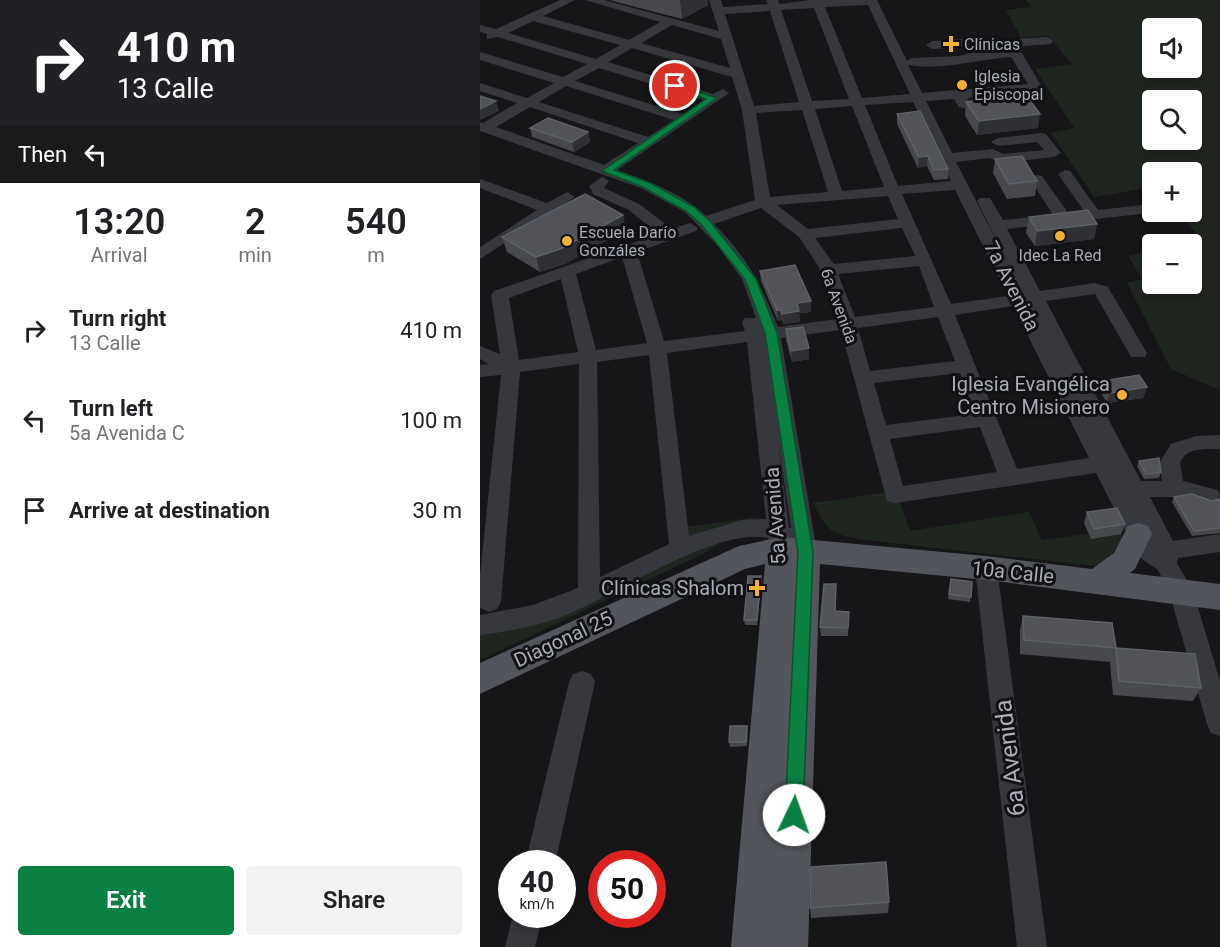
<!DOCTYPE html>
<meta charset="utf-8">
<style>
body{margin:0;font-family:Roboto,sans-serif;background:#f2f2f2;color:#202124;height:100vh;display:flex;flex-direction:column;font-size:22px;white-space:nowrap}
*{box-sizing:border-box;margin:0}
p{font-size:20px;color:#757577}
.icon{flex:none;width:33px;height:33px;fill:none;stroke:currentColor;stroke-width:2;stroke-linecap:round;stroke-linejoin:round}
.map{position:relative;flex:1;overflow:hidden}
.details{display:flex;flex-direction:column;background:#fff;width:480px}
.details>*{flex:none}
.guide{background:#202124;color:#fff;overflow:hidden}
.controls{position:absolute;left:662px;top:18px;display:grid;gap:12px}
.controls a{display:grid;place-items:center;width:60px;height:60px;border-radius:6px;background:#fff;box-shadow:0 3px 9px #0003;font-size:30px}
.speed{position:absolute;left:18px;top:850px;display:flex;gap:12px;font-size:30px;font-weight:700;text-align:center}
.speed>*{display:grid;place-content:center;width:78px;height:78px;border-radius:50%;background:#fff;box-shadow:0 3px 9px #0003;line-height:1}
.speed small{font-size:15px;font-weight:400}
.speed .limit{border:9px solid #d22;background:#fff;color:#111}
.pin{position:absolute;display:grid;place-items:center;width:51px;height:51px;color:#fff;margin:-26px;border:3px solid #fff;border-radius:50%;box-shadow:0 2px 6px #0007}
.me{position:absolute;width:66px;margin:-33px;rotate:3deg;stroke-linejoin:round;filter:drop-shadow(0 0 4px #0008)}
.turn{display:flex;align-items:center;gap:21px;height:126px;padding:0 18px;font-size:27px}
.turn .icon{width:78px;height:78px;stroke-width:2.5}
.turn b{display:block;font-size:42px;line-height:51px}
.then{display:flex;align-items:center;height:57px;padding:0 18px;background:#0003;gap:12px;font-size:22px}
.eta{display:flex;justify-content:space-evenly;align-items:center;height:102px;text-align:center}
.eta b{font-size:36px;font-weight:600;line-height:42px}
.cta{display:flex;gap:12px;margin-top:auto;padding:12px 18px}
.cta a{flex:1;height:69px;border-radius:6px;background:#0b8043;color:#fff;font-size:24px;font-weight:600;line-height:69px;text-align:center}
.cta a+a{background:#f2f2f2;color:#202124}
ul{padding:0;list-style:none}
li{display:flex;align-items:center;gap:18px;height:90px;padding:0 18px}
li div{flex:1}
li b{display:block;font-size:22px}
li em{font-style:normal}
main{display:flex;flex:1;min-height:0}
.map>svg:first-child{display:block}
.green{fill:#1e261f;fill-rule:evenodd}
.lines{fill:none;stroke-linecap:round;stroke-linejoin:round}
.minor{fill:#37383d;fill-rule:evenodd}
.major{fill:#53555c;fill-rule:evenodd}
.wall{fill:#47494d}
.shaded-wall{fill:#2f3033}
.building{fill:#525359;stroke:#5f6168;stroke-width:1.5}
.route{fill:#0b8043;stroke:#07532c;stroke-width:1.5}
.poi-dot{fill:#f2b134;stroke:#111113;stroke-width:2}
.labels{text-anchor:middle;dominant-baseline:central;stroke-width:6;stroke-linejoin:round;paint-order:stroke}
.far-poi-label{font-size:16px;fill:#a8adb8;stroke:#111113;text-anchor:start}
.far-street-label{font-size:16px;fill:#a8adb8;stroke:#111113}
.street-label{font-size:20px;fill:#a8adb8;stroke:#111113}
.poi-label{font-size:20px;fill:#a8adb8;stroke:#111113;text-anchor:end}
.near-street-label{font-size:24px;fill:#a8adb8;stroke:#111113}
</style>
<main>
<section class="details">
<div class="guide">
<div class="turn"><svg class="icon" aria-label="right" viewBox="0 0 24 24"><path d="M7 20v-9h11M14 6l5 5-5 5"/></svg><div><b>410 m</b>13 Calle</div></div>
<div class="then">Then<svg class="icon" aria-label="left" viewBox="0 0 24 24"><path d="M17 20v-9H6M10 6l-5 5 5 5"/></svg></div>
</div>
<div class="eta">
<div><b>13:20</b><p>Arrival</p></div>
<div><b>2</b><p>min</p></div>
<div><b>540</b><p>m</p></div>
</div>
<ul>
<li><svg class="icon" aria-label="right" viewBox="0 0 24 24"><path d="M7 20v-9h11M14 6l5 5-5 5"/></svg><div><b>Turn right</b><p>13 Calle</p></div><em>410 m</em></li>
<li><svg class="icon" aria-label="left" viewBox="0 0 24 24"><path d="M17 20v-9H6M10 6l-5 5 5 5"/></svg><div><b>Turn left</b><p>5a Avenida C</p></div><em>100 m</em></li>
<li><svg class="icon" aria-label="arrive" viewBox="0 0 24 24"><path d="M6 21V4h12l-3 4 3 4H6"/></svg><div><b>Arrive at destination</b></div><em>30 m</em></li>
</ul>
<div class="cta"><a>Exit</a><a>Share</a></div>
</section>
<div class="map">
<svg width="740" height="947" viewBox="0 0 740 947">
<rect width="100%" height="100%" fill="#161618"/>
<path class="green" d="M546,0h194v390l-49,-21 -44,-86 15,-4 -14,-23 24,-5v33h39v-40h-4l17,-3 -28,-29h15v-40h-39v15l-58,10 -43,-64 23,-5 -39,-59 37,-5 -25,-29 -26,3 -15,-28 25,-3zM672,28h39v40h-39zM672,100h39v40h-39z
M416,491l14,40 119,-19 13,28 80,-11 -2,21 -25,16 -231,-26c-32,-6 -36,-7 -51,-37z
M279,517l-56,37 -223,106v-40l43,-6 144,-56 18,-31z"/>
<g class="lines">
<path class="minor" d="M80,0h15l-32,16 86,24 31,-18 -75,-22h19l115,31 -10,-31h12l2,7 45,-3 -2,-4h12l1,4 31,-4h67l30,61 5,-3 47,-2 18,-5 36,-2 9,4 20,34 -17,6 1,9 -62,6 -5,-1 -5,-8 -28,2 26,52 41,-4 10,5 41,-4 -7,-8 -39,4 -7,-4 7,-4 43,-5 5,1 15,19 -7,4 -54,6 -10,-5 -34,4 68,132 -47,-93 3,-3h10l13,22 50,-5 -23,-36 7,-4 5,1 26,37 16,-2 -26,-37 7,-4 5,1 28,39 54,-6v8h6l-151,17 33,62 55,-8 13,4 39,66 -2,4h-14l-36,-63 -49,7 95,180h21l-3,-18 12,-19 25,-8 24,-1v14c-14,0 -35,-2 -40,14l3,18 35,9 2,5 -2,7 -8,2 -21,-7h-39l23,44 47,-7v18l-42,6 -1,5 16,28 27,90v55l-9,-3 -4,-9 -38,-132 -11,-22 -16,-11 -12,-19 -34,-67 -201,30 -8,-2 -46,-171 -60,8 36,214 -3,6 -8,3 -8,-3 -5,-15 -4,12 -8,3 -8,-3 -5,-17c-51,-11 -146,53 -195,74 -29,13 -61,19 -93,23v-20l53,-10 45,-17 1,-224 -59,8 -19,230 -4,7 -8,3 -9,-4v-33l21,-200 -21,2v-12l9,-1 -9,-5v-13l20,8 -9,-59 3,-4 164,-57 -29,-24 -36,-16 -4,-8 13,-9 7,4 -5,7 35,16 33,25 18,-6 8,5 -2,3 -59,21 27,89 81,-10 -3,-9 3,-4h11l-14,-39 -24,-33 -33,-34 -44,-24 -161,-57v-9l3,1 34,-20 -37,-12v-8l47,15 27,-15 -74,-23v-8l83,25 24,-13 -89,-27 -11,2v-5l-7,-2v-7l16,4zM388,5l42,89 -48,4 -37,-91zM334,8l35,91 -37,2 -31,-91zM290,11l29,91 -45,4 -29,-92zM53,21l87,24 -24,14 -88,-26zM192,25l49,14 9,29 -89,-25zM152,48l100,29 10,33 13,90 -49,16c-24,-23 -58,-35 -89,-46l112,-77 -6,-4 -10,5 -105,-32zM531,57l17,27 -106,9 -14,-28c34,6 70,-6 103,-8zM119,68l105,32 -21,14 -108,-33zM86,86l108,34 -26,17 -109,-35zM533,94l-45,6 -1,-2zM433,102l38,79 -53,5 -33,-81zM372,106l32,81 -42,4 -27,-82zM50,107l108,36 -34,22 -108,-38zM322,110l26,82 -58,5 -14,-84zM475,190l53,106 -57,8 -49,-110zM408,196l10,23 -90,10 -31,-24zM281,208l38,29 20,30 19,52 -60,8c-18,-44 -30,-69 -64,-103zM422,228l13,28 -81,8 -19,-26zM142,257l25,86 -51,7 -20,-76zM439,266l15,41 -79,10 -17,-43zM81,279l17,73 -59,8 -10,-62zM533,306l76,152 -72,11 -62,-154zM458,317l17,44 -85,10 -12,-43zM267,342l19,177 -24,1 -53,16 -22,-183zM169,355l20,189 -69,33 -3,-215zM480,373l15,41 -89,11 -12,-42zM500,427l17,45 -94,14 -13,-47zM298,441l13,87h-2z
M567,37l6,4 -2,3 -52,4 -6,-4 6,-4z
M486,39l7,5v6h-8l-2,-3 -31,2 -6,-4 6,-4z
M0,179l67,24 20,-11 8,5 -95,62v-12l57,-37 -57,-22z
M506,559l8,2 3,7 50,379h-30l-42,-379 3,-7z
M102,671l9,3 4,8 -40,182h-30l44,-182 4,-8z
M33,915h30l-8,32h-30z"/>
<path class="major" d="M658,523l10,3 4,8 -17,35 -5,4 90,11v26l-234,-30 -166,-16 -12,383h-77l34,-383 -20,5 -265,125v-31l259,-117 42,-9 205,19 106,13 22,-16 14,-27z"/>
</g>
<path class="wall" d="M129,0h99v5l-26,14z
M486,102l72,26 -61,7 -12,-19z
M417,114l51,55v10l-14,1 -7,-14 -9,2 -21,-44z
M50,128l58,4 2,10 -16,10 -42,-15z
M515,159l42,22 -2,15 -28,3 -14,-26z
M143,215l3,15 -61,34 -25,8 -33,-20 -5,-15z
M549,217l68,7 -3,15 -59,7 -9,-13z
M280,271l51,30v11l-12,1 1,9 -17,2 -1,-4 -4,1 -17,-40z
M306,329l23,19v11l-17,3 -6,-22z
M623,381l44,6 -4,11 -36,5 -7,-12z
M659,461l22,11 -2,6 -15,1 -7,-13z
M694,497l38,4 8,-2v34l-28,3 -20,-34z
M607,512l38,12 -4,10 -30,5 -7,-16z
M471,579l21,3 -2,20 -22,-3z
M281,581l-4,44h-12l-1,-5z
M356,584l-1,27 14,1 -1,24h-27l-1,-9z
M543,616l93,32 85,40 -8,13 -80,-6 -3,-33 -90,-8v-24z
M268,730l-1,16 -17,1 -1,-5z
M409,902l-1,11 -77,5 -1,-10z"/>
<path class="shaded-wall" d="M200,0h28v5l-26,14z
M16,101l3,10 -19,9v-11z
M560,114l-2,14 -61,7 2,-14z
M108,132l2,10 -16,10 -2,-10z
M448,156l-1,10 -9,2 1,-11z
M143,215l3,15 -61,34 -25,8 -4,-15z
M617,224l-3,15 -59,7 2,-15z
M331,301v11l-12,1 1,9 -17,2 -1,-10 15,-11z
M297,310h4l1,10 -4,1z
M329,348v11l-17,3 -1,-11z
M667,387l-4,11 -36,5 3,-10z
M267,726l1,4 -1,16 -1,-4z"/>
<path class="building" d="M546,95l14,19 -61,7 -13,-19z
M0,96l16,5 -16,8z
M440,111l28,58 -14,1 -6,-14 -9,1 -22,-43z
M68,118l40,14 -16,10 -42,-14z
M542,156l15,25 -28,3 -14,-25z
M105,194l38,21 -63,34 -24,8 -34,-20z
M608,210l9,14 -60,7 -8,-14z
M315,265l16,36 -14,2 2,8 -17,3 -1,-4h-4l-17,-39z
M323,327l6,21 -18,3 -5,-22z
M659,375l8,12 -37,6 -7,-12z
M679,458l2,14 -15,2 -7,-13z
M712,494l20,7 8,-2v29l-26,3 -20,-34z
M637,508l8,16 -31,5 -7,-17z
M268,576h13l-4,44h-13z
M471,579l21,3 -1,15 -22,-3z
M344,584h12l-1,27 14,1 -1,16 -28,-1z
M543,616l89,7 4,25 -92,-8z
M636,648l79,6 6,34 -82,-7z
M250,726h17l-1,16h-17z
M406,862l3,40 -79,6 1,-41z"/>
<path class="route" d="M195,84l42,14 -103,72 36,13 44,24 15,13 47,59 21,54 36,219 -10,263 -2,7 -7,2 -6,-2 -3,-7 13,-263 -33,-219 -20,-54 -44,-55 -15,-13 -43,-24 -41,-16 104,-72 -34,-11z"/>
<g class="poi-dot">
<path d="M468 35h6v6h6v6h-6v6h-6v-6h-6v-6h6z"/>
<circle cx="482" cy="85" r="6"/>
<circle cx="580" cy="236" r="6"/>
<circle cx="87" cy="241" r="6"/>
<circle cx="642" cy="395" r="6"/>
<path d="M274 579h6v6h6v6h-6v6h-6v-6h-6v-6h6z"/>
</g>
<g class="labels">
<g class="far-poi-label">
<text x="484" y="44">Clínicas</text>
<text x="494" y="76">Iglesia<tspan x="494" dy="18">Episcopal</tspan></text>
<text x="99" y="232">Escuela Darío<tspan x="99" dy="18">Gonzáles</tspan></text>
<text x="580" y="255" text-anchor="middle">Idec La Red</text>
</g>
<g class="far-street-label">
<text transform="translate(359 306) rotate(70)">6a Avenida</text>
</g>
<g class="street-label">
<text transform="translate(532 286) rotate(63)">7a Avenida</text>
<text transform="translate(295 516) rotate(-94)">5a Avenida</text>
<text transform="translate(533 572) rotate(6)">10a Calle</text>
<text transform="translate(83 639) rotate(-25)">Diagonal 25</text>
</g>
<g class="poi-label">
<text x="630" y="384">Iglesia Evangélica<tspan x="630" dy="23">Centro Misionero</tspan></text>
<text x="264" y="588">Clínicas Shalom</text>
</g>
<g class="near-street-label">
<text transform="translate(530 758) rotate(-97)">6a Avenida</text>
</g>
</g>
</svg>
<div class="controls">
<a><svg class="icon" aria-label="sound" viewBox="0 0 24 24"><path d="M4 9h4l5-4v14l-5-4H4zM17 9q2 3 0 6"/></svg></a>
<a><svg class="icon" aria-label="search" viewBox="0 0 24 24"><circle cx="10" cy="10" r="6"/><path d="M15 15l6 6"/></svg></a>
<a>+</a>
<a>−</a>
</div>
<div class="speed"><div>40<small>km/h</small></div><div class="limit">50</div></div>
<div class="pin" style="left:195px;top:86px;background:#d93025"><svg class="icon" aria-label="arrive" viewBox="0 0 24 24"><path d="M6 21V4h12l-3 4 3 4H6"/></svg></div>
<svg class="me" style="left:314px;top:815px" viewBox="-20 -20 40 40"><circle r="19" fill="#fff"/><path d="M0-13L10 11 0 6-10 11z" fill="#0b8043"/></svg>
</div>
</main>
